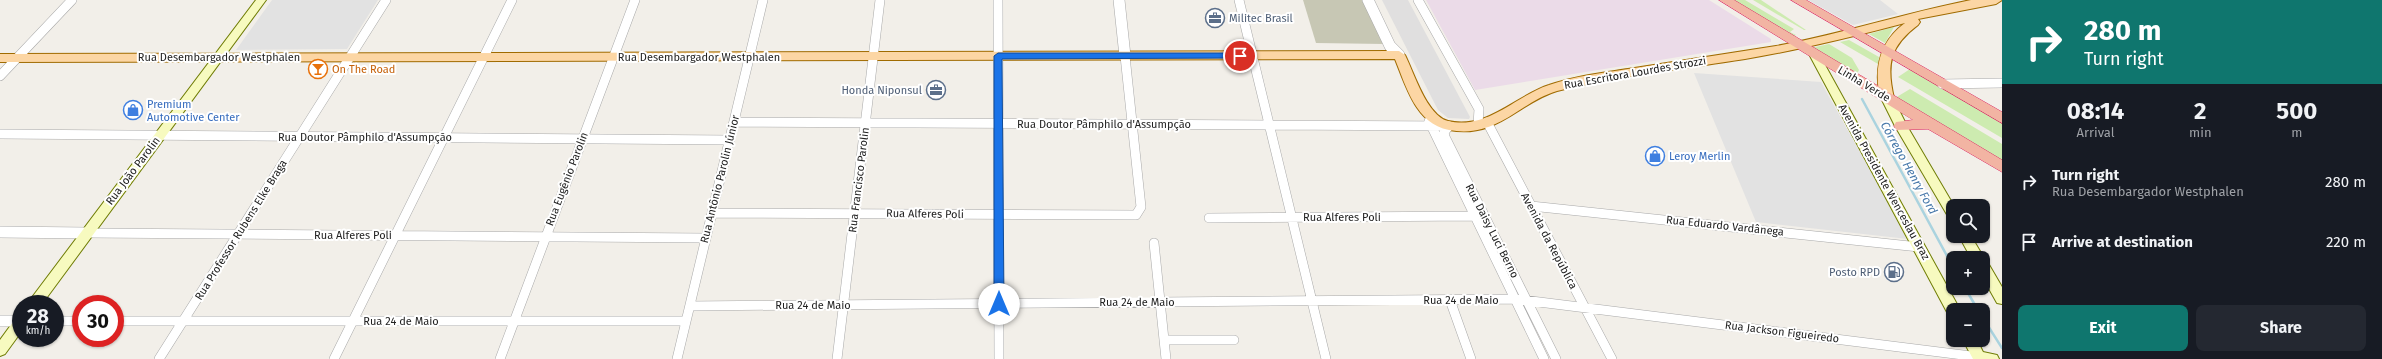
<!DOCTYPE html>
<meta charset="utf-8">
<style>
body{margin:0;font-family:"Fira Sans",sans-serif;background:#242831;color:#f1f3f6;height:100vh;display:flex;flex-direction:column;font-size:15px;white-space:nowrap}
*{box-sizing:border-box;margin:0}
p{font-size:13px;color:#9ea1a6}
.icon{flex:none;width:22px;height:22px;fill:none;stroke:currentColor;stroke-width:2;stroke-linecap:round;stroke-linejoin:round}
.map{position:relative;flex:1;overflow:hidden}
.details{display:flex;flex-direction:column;background:#171b24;width:380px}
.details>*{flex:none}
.hud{background:#0f766e;color:#fff;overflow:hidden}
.controls{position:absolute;left:1946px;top:199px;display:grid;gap:8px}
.controls a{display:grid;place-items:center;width:44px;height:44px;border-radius:8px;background:#171b24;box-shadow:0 1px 3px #0004;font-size:20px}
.speed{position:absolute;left:12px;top:295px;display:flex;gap:8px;font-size:20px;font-weight:700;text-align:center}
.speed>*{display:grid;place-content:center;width:52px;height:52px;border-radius:50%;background:#171b24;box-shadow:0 1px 3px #0004;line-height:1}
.speed small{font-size:10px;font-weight:400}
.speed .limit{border:6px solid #d22;background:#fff;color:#111}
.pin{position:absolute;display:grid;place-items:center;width:34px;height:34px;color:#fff;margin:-17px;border:2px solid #fff;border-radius:50%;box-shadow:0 1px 4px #0007}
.me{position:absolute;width:44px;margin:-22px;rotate:0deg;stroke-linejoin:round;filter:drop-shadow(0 0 3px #0008)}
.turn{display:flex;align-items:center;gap:14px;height:84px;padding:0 16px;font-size:18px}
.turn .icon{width:52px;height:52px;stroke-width:2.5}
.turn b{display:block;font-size:28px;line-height:34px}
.eta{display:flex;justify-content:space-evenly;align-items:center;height:68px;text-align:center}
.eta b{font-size:24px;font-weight:700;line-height:28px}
.cta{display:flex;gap:8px;margin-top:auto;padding:8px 16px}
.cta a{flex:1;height:46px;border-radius:8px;background:#0f766e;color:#fff;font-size:16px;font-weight:700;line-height:46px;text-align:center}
.cta a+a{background:#242831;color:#f1f3f6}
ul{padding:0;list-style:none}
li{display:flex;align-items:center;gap:12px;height:60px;padding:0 16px}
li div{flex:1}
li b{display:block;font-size:15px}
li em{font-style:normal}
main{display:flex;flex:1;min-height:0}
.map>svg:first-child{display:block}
.residential{fill:#e0dfdf}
.industrial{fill:#ebdbe8}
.construction{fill:#c7c7b4}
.grass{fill:#cdebb0}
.parking{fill:#e2e2e2}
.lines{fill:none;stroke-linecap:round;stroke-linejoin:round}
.stream{stroke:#aad3df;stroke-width:2.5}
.minor-casing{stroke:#a9a9a9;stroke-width:10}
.tertiary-casing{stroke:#a9a9a9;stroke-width:12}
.secondary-casing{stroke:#707d05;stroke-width:2}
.primary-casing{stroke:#a06b00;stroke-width:2}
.trunk-casing{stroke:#dc2a67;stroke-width:1}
.minor{stroke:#fff;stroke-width:9}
.tertiary{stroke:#fff;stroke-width:11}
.secondary{fill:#f7fabf;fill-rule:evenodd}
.primary{fill:#fcd6a4;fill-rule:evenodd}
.trunk{fill:#f2b4a3;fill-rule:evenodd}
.route{fill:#1a73e8;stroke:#114b97}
.labels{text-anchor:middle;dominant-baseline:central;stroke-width:4;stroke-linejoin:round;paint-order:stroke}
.service-label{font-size:11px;fill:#4e5e75;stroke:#fff;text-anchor:end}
.street-label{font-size:11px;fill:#222;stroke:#fff}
.food-label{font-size:11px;fill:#c56008;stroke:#fff;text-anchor:start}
.shop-label{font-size:11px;fill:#366cbe;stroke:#fff;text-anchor:start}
.water-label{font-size:12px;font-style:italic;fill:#4a7aab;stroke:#fff}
</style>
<main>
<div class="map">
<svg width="2002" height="359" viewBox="0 0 2002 359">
<rect width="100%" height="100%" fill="#f2efe9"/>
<path class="residential" d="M1382,0h26l62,117 -1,2 -21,-1 -10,-8z"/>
<path class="industrial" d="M1426,0h283l62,39v3l-296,48z"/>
<path class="construction" d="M1303,0h59l22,44 -68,-1z"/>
<path class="grass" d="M1732,0h13l49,29 -4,3 6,3 -2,1z
M1753,0h8l45,30h-2z
M1894,27l-9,16 -16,-9z
M1849,40l30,17 -1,7 -38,-22z
M1829,44l23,14 7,12 -2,4 -46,-26z
M1910,69l92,52v17l-104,-61z
M1910,89l92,55v19l-107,-65z"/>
<path class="parking" d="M272,0h106l-31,49 -111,1z
M1808,0h72l18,14 -45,11z
M1694,73l127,9 87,157 -152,-17z"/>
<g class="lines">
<path class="stream" d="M1862,99l91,168
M1965,288l13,22
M1983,318l19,30"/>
<g class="minor-casing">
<path id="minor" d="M998,0l1,359
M1239,0l87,359
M1418,0l61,109 -1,15
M0,76l72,-76
M1942,84l60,-1
M1429,121l115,238
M734,122l714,4
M1487,122l125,237
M1449,126l-5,6 1,5 111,222
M0,134l730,6
M1531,206l388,41
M712,213l424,2 5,-8 -16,-151
M1209,218l265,-2
M87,233l619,5
M1154,243l12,116
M1450,300l21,59
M690,306l825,-7 464,58
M55,321h26
M115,321h571
M1164,340h70
M159,359l227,-359
M334,359l178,-359
M500,359l135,-359
M677,359l86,-359
M837,359l43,-359"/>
</g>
<g class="tertiary-casing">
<path id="tertiary" d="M1119,0l6,56
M1368,0l22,46 9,9
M0,232l87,1
M0,321h21"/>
</g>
<g class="secondary-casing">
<path id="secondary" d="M256,0h10l-224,304h-15z
M1814,51l5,3 139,252 2,4h-7v5l-5,-1 -139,-260z
M1887,94l6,4 14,28 47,80 -1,14 -4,-2 -54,-92 -14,-28z
M1959,236h12l13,22 -1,3v-3h-12z
M1983,262l5,1 14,24v17l-5,-1 -14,-25z
M21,316v16l-16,22 -5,2v-16l16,-22z
M1963,340h14l6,12 14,3 2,4h-26z"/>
</g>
<g class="primary-casing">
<path id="primary" d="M1971,0h31l-6,4 -78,15 2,3 -2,3c-28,21 -32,39 -24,73l-7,4 -7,-4c-6,-30 -1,-56 25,-75 -53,14 -106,27 -160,36 -62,10 -126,16 -188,32 -38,11 -59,48 -108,39 -33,-6 -43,-44 -54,-71l-1395,3v-8l1399,-3 6,4c9,18 22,61 43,66 40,9 67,-25 101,-36 25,-9 53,-12 79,-16 50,-8 99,-15 148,-23 66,-12 129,-33 195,-46z"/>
</g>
<g class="trunk-casing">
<path id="trunk" d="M1719,0h15l268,160v12l-74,-43 -32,1 -2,-4 2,-4 17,-2z
M1791,0h15l196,112v11z"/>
</g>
<use href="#minor" class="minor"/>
<use href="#tertiary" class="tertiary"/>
<use href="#secondary" class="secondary"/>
<use href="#primary" class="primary"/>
<use href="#trunk" class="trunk"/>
</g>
<path class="route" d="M998,53h242l5,3 -5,2 -238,1 2,245 -5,4 -5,-4v-248z"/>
<defs>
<g id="office-ring" transform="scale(1)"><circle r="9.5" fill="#fff" stroke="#5c6f8a" stroke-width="1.5"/><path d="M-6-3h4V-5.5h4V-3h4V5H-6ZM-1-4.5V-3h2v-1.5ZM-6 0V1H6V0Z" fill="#5c6f8a"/></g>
<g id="bar-ring" transform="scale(1)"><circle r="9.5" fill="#fff" stroke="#e8710a" stroke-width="1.5"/><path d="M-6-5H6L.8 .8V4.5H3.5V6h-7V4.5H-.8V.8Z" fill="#e8710a"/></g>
<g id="shop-ring" transform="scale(1)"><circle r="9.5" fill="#fff" stroke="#3f7fe0" stroke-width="1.5"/><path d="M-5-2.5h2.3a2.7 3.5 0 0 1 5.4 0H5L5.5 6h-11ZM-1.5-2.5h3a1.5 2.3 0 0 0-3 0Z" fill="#3f7fe0"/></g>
<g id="fuel-ring" transform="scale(1)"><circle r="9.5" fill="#fff" stroke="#5c6f8a" stroke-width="1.5"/><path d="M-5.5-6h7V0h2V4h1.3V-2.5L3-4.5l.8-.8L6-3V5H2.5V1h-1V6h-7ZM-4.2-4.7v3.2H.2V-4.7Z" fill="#5c6f8a"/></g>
</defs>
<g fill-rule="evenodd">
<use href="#office-ring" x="1215" y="18"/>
<use href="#bar-ring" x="318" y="69"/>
<use href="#office-ring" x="936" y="90"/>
<use href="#shop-ring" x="133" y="110"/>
<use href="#shop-ring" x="1655" y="156"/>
<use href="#fuel-ring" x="1894" y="272"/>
</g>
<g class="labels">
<g class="service-label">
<text x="1229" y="18" text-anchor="start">Militec Brasil</text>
<text x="922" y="90">Honda Niponsul</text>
<text x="1880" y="272">Posto RPD</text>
</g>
<g class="street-label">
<text x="219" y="57">Rua Desembargador Westphalen</text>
<text x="699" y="57">Rua Desembargador Westphalen</text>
<text transform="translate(1635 73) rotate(-10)">Rua Escritora Lourdes Strozzi</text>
<text transform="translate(1864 84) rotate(31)">Linha Verde</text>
<text x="1104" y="124">Rua Doutor Pâmphilo d'Assumpção</text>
<text x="365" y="137">Rua Doutor Pâmphilo d'Assumpção</text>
<text transform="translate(133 171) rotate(-53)">Rua João Parolin</text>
<text transform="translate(567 179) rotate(-69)">Rua Eugênio Parolin</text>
<text transform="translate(720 179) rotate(-76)">Rua Antônio Parolin Júnior</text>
<text transform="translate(859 180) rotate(-83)">Rua Francisco Parolin</text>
<text transform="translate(1884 182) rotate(61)">Avenida Presidente Wenceslau Braz</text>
<text transform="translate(925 214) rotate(1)">Rua Alferes Poli</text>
<text x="1342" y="217">Rua Alferes Poli</text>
<text transform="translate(1725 226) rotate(6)">Rua Eduardo Vardânega</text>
<text transform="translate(241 230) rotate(-58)">Rua Professor Rubens Elke Braga</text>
<text transform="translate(1492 231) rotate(63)">Rua Daisy Luci Berno</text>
<text x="353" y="235">Rua Alferes Poli</text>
<text transform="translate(1549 241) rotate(62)">Avenida da República</text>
<text x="1461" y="300">Rua 24 de Maio</text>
<text x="1137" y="302">Rua 24 de Maio</text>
<text x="813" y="305">Rua 24 de Maio</text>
<text x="401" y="321">Rua 24 de Maio</text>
<text transform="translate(1782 332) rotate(7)">Rua Jackson Figueiredo</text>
</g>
<g class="food-label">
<text x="332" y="69">On The Road</text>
</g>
<g class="shop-label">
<text x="147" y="104">Premium<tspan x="147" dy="13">Automotive Center</tspan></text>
<text x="1669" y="156">Leroy Merlin</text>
</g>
<g class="water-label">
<text transform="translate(1909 168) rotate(61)">Córrego Henry Ford</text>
</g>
</g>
</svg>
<div class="controls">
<a><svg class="icon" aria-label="search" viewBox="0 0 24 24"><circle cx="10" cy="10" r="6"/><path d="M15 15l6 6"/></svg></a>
<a>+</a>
<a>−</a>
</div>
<div class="speed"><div>28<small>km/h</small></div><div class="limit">30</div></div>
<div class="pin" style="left:1240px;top:56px;background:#d93025"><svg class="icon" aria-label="arrive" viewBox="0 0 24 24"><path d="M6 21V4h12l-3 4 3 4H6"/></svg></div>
<svg class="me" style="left:999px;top:304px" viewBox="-20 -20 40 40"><circle r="19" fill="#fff"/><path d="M0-13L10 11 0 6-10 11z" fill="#1a73e8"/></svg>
</div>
<section class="details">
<div class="hud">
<div class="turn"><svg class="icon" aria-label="right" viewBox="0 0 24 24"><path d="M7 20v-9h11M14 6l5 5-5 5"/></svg><div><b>280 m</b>Turn right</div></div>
</div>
<div class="eta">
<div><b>08:14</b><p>Arrival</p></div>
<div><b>2</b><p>min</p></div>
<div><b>500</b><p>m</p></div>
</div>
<ul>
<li><svg class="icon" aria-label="right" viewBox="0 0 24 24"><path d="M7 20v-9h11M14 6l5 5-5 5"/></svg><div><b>Turn right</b><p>Rua Desembargador Westphalen</p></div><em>280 m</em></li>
<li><svg class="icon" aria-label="arrive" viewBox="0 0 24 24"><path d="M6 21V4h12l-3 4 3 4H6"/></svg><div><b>Arrive at destination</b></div><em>220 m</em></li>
</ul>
<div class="cta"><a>Exit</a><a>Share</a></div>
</section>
</main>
